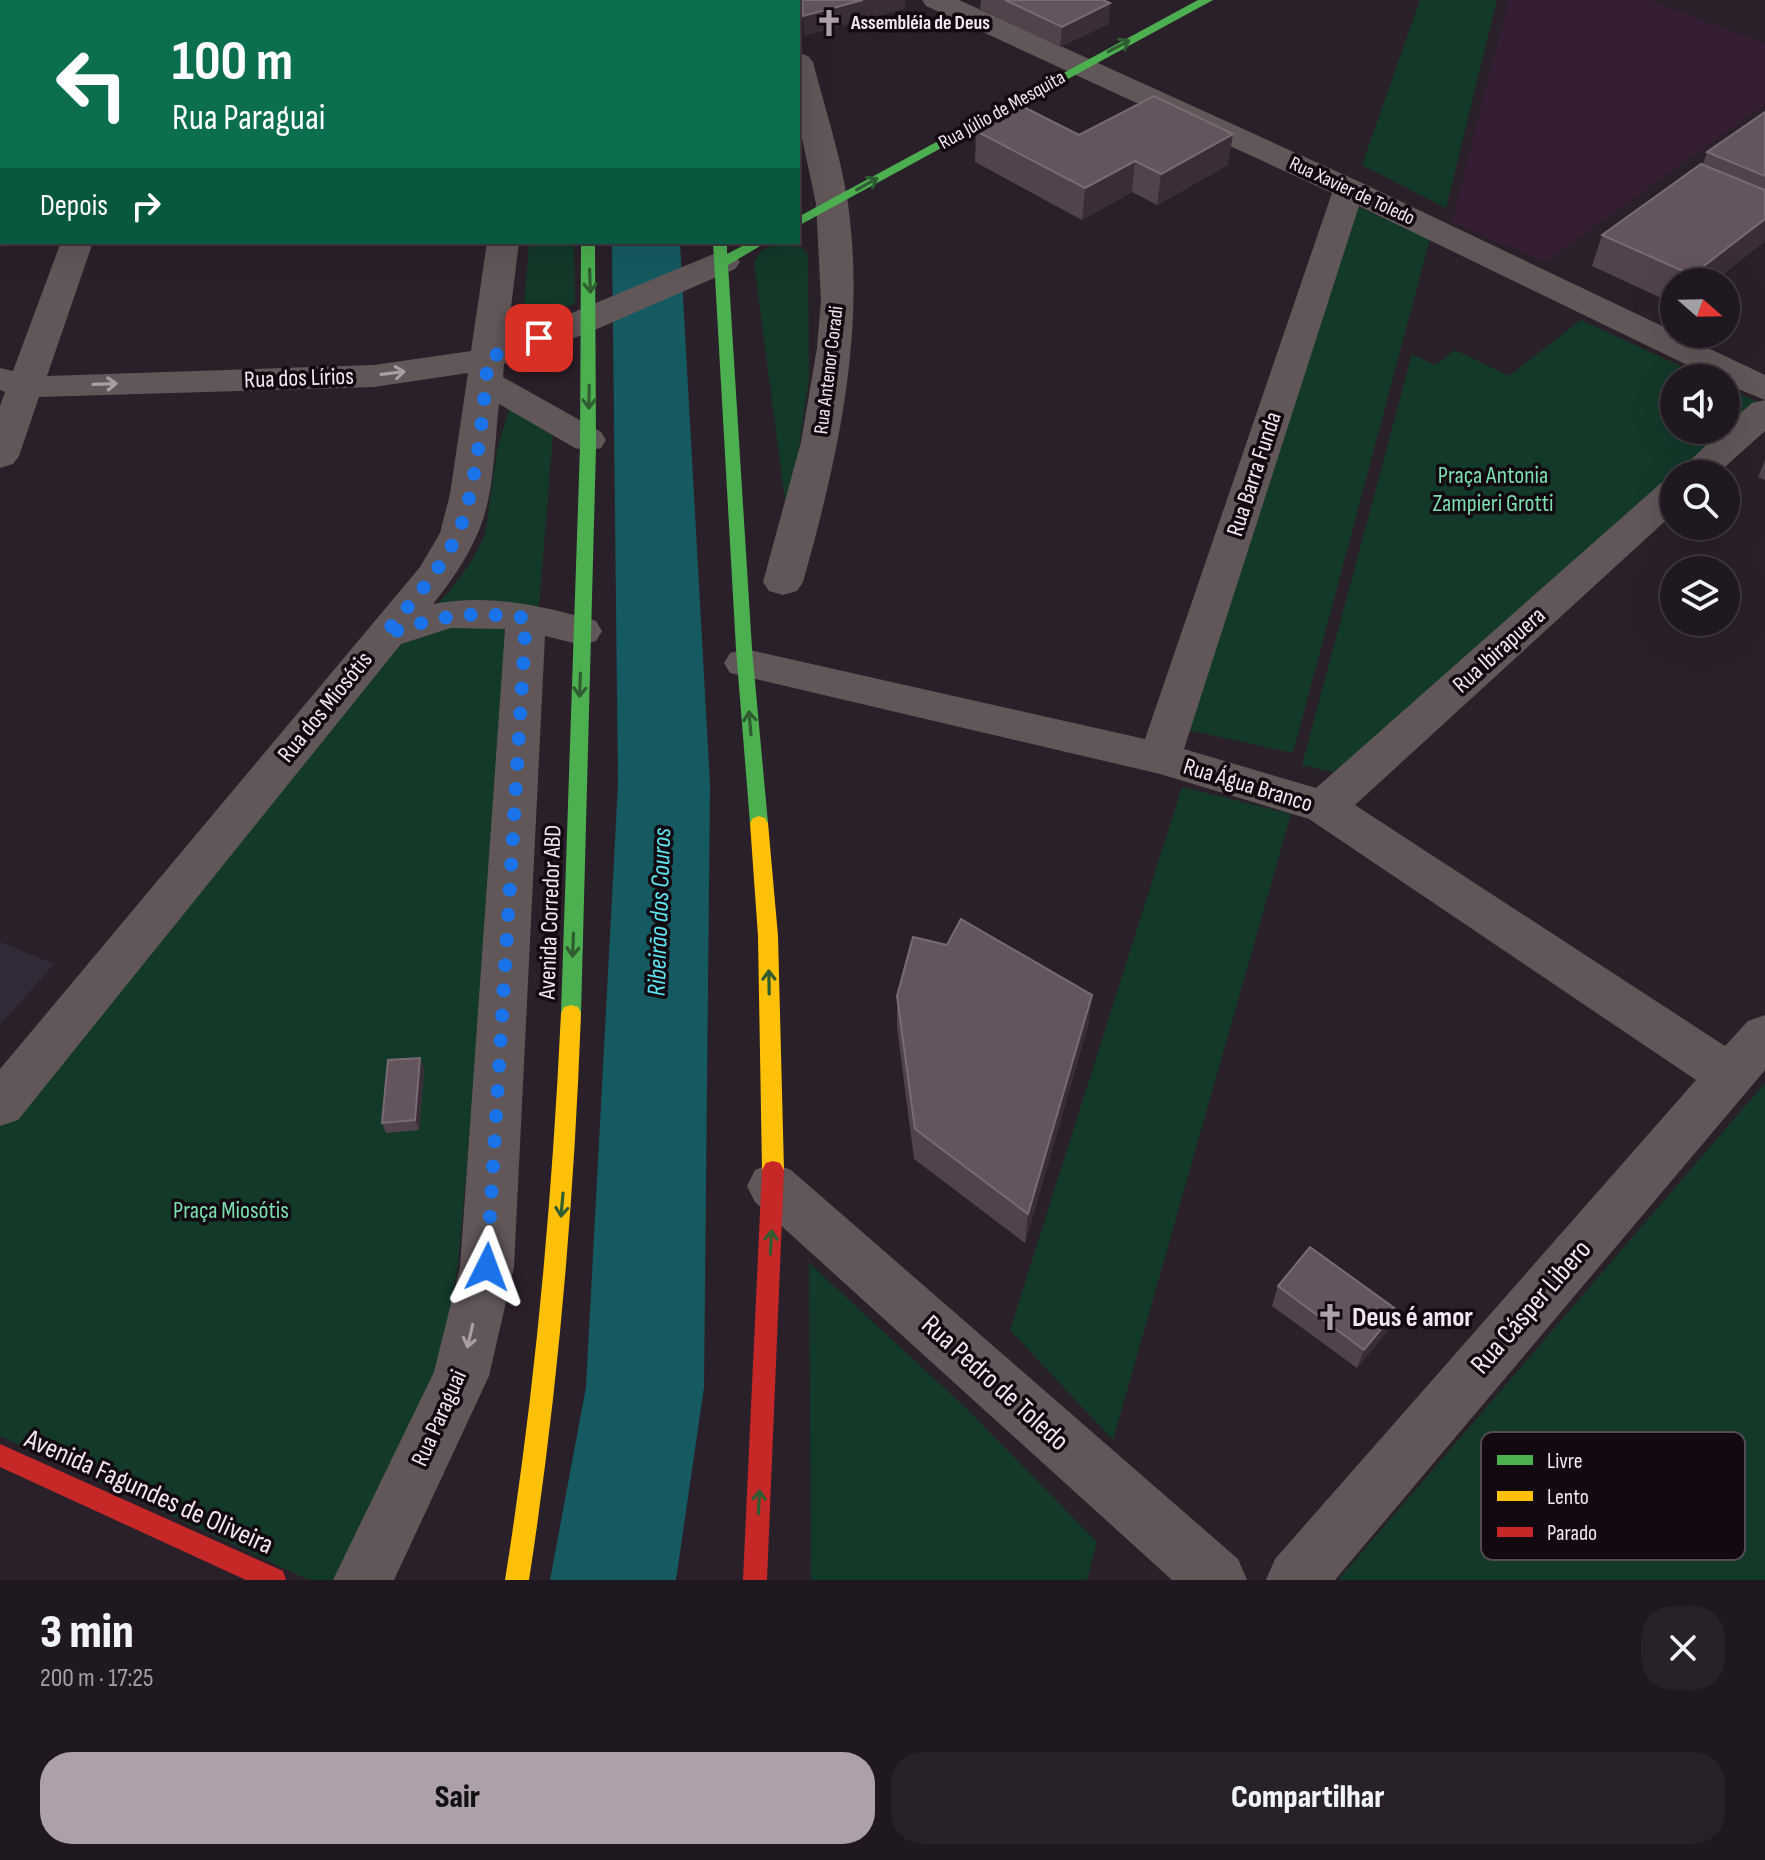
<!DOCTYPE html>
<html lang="pt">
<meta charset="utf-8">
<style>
body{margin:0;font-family:"Sofia Sans Condensed",sans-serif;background:#282129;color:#f1f3f6;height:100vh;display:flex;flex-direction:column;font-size:30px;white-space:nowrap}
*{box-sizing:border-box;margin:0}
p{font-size:26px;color:#a2a0a5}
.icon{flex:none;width:44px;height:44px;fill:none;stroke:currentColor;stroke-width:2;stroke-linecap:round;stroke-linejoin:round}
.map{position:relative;height:1580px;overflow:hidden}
.panel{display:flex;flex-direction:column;background:#201820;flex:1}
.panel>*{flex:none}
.banner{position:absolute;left:0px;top:0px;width:800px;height:244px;box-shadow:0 8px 32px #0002,0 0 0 2px #3d373e;background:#0b6e4f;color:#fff;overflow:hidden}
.needle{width:52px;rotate:110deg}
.buttons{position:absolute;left:1660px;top:268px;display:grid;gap:16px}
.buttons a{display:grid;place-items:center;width:80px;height:80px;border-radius:50%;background:#201820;box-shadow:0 8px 32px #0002,0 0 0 2px #3d373e;font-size:40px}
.pin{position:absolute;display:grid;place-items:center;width:68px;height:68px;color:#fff;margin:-34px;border-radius:16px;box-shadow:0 4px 12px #0006}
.me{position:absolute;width:88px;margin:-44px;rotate:3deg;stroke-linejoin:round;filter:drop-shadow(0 0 6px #0008)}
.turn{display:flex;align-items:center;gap:28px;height:168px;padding:0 40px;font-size:36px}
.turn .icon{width:104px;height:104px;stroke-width:2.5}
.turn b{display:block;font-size:56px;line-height:68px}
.then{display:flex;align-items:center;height:76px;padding:0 40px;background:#0003;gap:16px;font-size:30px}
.round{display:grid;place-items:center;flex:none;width:84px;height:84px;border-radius:32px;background:#282129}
.overview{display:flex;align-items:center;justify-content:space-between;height:136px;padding:0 40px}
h1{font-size:48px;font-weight:800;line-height:60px}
.cta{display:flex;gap:16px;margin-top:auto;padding:16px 40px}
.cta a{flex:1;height:92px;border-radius:32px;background:#ada0ab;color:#111;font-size:32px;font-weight:800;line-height:92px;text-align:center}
.cta a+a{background:#282129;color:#f1f3f6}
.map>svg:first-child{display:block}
.built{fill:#351e34}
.education{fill:#312a38}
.green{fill:#133929}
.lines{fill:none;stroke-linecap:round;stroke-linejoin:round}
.river{fill:#155a60;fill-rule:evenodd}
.street{fill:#615758;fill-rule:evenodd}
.fast{fill:#4caf50;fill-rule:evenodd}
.slow{fill:#ffc107;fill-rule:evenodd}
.jam{fill:#c62828;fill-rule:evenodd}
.wall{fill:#51424b}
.shaded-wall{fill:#3a2d37}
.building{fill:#63545d;stroke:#796a74;stroke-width:2}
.oneway{stroke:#2f5c30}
.oneway2{stroke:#aa9ea4}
.route{stroke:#1a73e8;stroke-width:14;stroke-dasharray:0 25.2}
.labels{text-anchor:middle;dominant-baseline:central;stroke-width:7;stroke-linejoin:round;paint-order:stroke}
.far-poi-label{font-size:20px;font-weight:bold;fill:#f3e5f1;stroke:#120911;text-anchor:start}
.far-street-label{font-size:20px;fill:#f3e5f1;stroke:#120911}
.street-label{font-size:24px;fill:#f3e5f1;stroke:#120911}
.park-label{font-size:24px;fill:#7cdfae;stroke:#120911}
.water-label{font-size:26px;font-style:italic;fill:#5de5f0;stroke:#120911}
.near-street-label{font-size:28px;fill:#f3e5f1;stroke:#120911}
.near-poi-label{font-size:28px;font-weight:bold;fill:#f3e5f1;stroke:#120911;text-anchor:start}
.key{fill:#120911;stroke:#564b54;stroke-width:2}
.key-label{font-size:22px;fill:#f3e5f1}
</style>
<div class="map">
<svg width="1765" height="1580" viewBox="0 0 1765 1580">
<rect width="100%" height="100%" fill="#2a202a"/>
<path class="built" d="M1509,0h139l117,44v60l-220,158 -93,-40z"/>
<path class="education" d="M0,942l54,22 -54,61z"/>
<path class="green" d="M1420,0h77l-51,208 -84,-43z
M1346,201l84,38 -137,514 -109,-24z
M529,242h45l1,62 -52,18z
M778,244l23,3 7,8 1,123 -21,146 -34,-262 8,-12z
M1581,320l125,58h-32v52h52v-43l32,15 -80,72h-4v4l-329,297 -43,-10 110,-411 23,11 20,-15 54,26z
M509,408l44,27 -15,183 -119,2 28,-26 22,-29 16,-30 12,-84z
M439,624l76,1 -57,640 -18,106 -93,209h-38l-309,-144v-310l391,-485z
M1182,787l109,27 -178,626 -103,-110z
M1765,1083v497h-427z
M809,1263l158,146 130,133 -10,38h-276z"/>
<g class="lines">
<path class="river" d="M600,0h58l1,2h-58z
M612,242h68l30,543 -6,602 -28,193h-126l36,-193 32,-602z"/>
<path class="street" d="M146,0h28l-29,2z
M513,0h28v2h-28z
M769,0h28v2h-28z
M922,0h37l401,182 405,193v25l-39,-16v-6h-12l-355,-172 -175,543 132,39 345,-305 13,-3v33l-319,292 370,241 23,-25 17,-6v55l-430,510h-69l9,-21 421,-479 -387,-261 -149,-45 -430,-101 -6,-10 6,-10 15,-4 400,90 187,-546 -406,-187z
M798,53l10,3 5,6c12,47 28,94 35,142 18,129 -10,254 -45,378l-6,9 -14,4 -14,-4 -6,-9 38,-140 16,-94 4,-48 -5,-96 -18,-85z
M61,242h32l-46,134 327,-11 97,-14 16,-109h32l-12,98 204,-85 12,-3 12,3 5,7 -5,7 -145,63 -86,32 -1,13 98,55 5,8 -5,8 -13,3 -13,-3 -76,-44c-5,42 -4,92 -22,131 -11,25 -27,48 -44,69 56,-11 110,2 163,17l6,10 -6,10 -14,4 -37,-9 -31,631 -25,109 -95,204h-61l101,-208 26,-105 45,-638 -54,-1 -50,16 -383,476 -18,6v-57l420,-502 20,-34 10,-39 18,-121 -94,14 -335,10 -20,59 -6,8 -13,4v-62l5,-14 -5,-2v-22l13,3z
M1765,400v31l-48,43h-41l46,-44h4v-4l26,-23z
M773,1163l18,7 447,389 9,21h-75l-417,-378 -8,-16 8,-16z"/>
<path class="fast" d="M567,0h12l1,2h-12z
M1198,0h15l-415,226v-9z
M581,242h14l1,205 -15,566 -3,6 -7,2 -7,-2 -3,-6 19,-566z
M713,242h14v12l23,-12h17l-39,23 24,384 16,174 -3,5h-12l-3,-5 -14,-174z"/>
<path class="slow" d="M759,816l6,2 3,5 10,113 6,234 -4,7 -7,2 -7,-2 -4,-7 -4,-234 -8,-113 3,-5z
M571,1005l7,2 3,6c-7,190 -23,379 -52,567h-24c30,-188 47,-377 56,-567l3,-6z"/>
<path class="jam" d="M678,0h12l1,2h-12z
M773,1161l7,2 4,7 -17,410h-24l19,-410 4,-7z
M0,1444l283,127 3,9h-40l-246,-113z"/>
</g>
<path class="wall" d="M981,0h122l7,3 -2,21 -48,23 -80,-38z
M1765,112v129l-52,41h-39v22l-82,-38 10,-31 101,-71 4,-12z
M976,131l103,4 149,30 -71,40 -25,-13 -50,28 -107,-58z
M1765,460v20l-7,-3z
M1092,995l-4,31 -63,217 -111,-84 -17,-132v-31z
M420,1058l4,11 -5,61 -33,3 -4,-10z
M1278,1286l111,43 -32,39 -85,-62z"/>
<path class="shaded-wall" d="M863,0h42v9l-101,27 -1,-20z
M1110,3l-2,21 -48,23 2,-20z
M1233,134l-5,31 -71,40 4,-31z
M1135,161l-3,31 -50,28 3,-32z
M1765,219v22l-52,41h-23l2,-7z
M1092,995l-4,31 -63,217 3,-29z
M420,1058l4,11 -5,61 -4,-10z
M1397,1310l-8,19 -32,39 7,-18z"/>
<path class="building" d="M802,0h61l-60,16z
M1005,0h98l7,3 -48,24z
M1154,96l79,38 -72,40 -26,-13 -50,27 -109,-57 48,-24 55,28z
M1765,112v64l-58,-24z
M1701,164l64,26v29l-73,56 -90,-40z
M961,919l131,76 -64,219 -113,-85 -18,-133 16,-59 34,8z
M420,1058l-5,62 -33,3 6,-63z
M1310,1247l87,63 -33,40 -86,-64z"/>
<defs><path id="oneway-shaft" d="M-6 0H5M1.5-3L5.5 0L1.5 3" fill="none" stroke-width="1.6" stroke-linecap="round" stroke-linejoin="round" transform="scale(2)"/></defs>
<g class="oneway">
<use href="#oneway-shaft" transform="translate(1119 46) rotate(-28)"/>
<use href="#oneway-shaft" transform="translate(867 184) rotate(-29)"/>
<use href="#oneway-shaft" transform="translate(590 281) rotate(88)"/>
<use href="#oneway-shaft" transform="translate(589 397) rotate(91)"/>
<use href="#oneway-shaft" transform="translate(580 685) rotate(92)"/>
<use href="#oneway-shaft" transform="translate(750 723) rotate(-95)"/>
<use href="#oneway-shaft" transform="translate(573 945) rotate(92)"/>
<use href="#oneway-shaft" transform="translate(769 982) rotate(-91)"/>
<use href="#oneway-shaft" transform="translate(562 1205) rotate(95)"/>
<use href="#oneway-shaft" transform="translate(771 1242) rotate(-87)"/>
<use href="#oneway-shaft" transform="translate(759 1502) rotate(-87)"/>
</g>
<g class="oneway2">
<use href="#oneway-shaft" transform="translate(393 373) rotate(-7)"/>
<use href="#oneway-shaft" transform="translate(105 384) rotate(-2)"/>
<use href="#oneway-shaft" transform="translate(470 1336) rotate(103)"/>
</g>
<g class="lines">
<path class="route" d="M487,1267l39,-649c-57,-8 -88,-2 -142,17 27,-32 55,-62 73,-100 19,-39 27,-132 31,-177l51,-20"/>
</g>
<defs>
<g id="church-bare" transform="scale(2.16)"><path d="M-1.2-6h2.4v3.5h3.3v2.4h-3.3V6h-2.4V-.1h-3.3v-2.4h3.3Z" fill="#ada0ab" stroke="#120911" stroke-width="2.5" paint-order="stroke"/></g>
</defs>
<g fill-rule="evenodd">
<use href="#church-bare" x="829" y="23"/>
<use href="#church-bare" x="1330" y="1317"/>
</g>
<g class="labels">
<g class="far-poi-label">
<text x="851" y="23">Assembléia de Deus</text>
</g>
<g class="far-street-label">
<text transform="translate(1002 110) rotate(-29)">Rua Júlio de Mesquita</text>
<text transform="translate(1352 191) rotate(25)">Rua Xavier de Toledo</text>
<text transform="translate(829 370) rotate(-83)">Rua Antenor Coradi</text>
</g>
<g class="street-label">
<text transform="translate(299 378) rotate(-2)">Rua dos Lírios</text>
<text transform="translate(1254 474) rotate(-72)">Rua Barra Funda</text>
<text transform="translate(1499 650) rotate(-42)">Rua Ibirapuera</text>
<text transform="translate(325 707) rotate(-51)">Rua dos Miosótis</text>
<text transform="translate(1248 785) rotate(17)">Rua Água Branco</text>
<text transform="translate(550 912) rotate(-88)">Avenida Corredor ABD</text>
<text transform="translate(439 1418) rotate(-66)">Rua Paraguai</text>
</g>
<g class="park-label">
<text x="1493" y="475">Praça Antonia<tspan x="1493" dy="28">Zampieri Grotti</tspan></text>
<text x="231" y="1210">Praça Miosótis</text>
</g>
<g class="water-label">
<text transform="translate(660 912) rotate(-88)">Ribeirão dos Couros</text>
</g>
<g class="near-street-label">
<text transform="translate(1531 1307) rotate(-49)">Rua Cásper Libero</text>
<text transform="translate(995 1383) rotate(42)">Rua Pedro de Toledo</text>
<text transform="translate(149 1492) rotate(24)">Avenida Fagundes de Oliveira</text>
</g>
<g class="near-poi-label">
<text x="1352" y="1317">Deus é amor</text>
</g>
</g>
<rect x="1481" y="1432" width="264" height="128" rx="12" class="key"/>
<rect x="1497" y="1455" width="36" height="10" fill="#4caf50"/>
<rect x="1497" y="1491" width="36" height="10" fill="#ffc107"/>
<rect x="1497" y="1527" width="36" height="10" fill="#c62828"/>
<g class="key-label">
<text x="1547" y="1468">Livre</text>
<text x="1547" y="1504">Lento</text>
<text x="1547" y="1540">Parado</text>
</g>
</svg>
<div class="buttons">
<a><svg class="needle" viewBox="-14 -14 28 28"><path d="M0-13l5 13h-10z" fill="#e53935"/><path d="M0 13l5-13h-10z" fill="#a2a0a5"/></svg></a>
<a><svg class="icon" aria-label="sound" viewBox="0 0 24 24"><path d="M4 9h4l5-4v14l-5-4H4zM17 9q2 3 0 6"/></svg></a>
<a><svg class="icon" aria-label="search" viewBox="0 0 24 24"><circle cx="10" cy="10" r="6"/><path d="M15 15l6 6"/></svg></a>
<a><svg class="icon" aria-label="layers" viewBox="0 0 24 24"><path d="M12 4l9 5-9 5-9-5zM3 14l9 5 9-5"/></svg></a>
</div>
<div class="pin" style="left:539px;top:338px;background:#d93025"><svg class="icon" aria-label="arrive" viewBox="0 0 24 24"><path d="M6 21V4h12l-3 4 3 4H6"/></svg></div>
<svg class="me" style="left:487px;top:1267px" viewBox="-20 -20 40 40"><path d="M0-17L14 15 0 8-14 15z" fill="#1a73e8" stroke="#fff" stroke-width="4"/></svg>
<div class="banner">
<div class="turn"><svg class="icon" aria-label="left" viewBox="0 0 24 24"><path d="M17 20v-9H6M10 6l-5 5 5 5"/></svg><div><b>100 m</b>Rua Paraguai</div></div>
<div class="then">Depois<svg class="icon" aria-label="right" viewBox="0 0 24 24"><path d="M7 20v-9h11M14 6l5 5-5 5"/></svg></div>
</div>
</div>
<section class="panel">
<div class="overview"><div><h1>3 min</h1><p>200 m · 17:25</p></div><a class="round"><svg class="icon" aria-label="close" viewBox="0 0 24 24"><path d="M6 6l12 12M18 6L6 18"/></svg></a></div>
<div class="cta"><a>Sair</a><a>Compartilhar</a></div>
</section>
